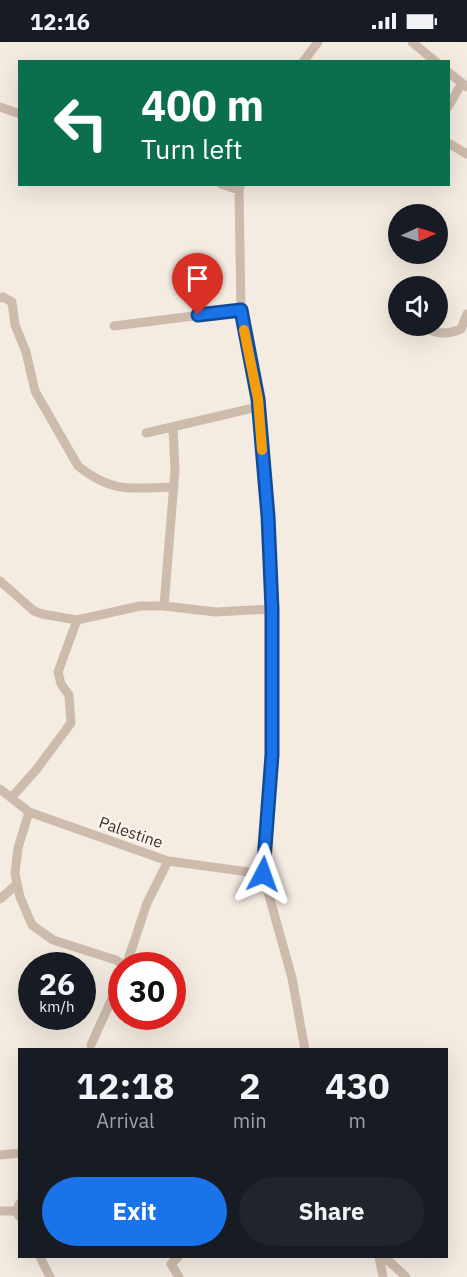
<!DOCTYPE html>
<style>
body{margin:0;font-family:"IBM Plex Sans",sans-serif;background:#20242c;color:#f1f3f6;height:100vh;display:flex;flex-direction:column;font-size:22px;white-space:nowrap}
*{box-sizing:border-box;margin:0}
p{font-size:20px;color:#9ea1a6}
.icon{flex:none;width:33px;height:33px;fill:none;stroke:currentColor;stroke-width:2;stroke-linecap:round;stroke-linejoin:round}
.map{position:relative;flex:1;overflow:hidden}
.drawer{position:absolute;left:18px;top:1006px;width:430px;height:210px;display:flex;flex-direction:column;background:#171b24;border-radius:0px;box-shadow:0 6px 24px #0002}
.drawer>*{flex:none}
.top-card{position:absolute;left:18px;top:18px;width:432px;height:126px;border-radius:0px;box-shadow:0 6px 24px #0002;background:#0b6e4f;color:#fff;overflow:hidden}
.needle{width:39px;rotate:87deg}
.tools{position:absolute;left:388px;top:162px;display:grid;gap:12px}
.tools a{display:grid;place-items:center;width:60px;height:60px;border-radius:50%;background:#171b24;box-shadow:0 6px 24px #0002;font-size:30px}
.speed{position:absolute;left:18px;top:910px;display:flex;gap:12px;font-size:30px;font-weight:700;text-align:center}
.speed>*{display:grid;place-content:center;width:78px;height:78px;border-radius:50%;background:#171b24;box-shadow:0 6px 24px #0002;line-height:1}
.speed small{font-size:15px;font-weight:400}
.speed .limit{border:9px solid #d22;background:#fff;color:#111}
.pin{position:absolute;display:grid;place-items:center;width:51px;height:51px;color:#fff;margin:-62px -26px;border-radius:50% 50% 50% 0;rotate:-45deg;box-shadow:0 0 6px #0007}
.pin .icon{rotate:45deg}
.me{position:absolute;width:66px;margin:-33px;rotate:4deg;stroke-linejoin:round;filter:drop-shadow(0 0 4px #0008)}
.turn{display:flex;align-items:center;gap:21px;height:126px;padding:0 24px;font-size:27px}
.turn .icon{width:78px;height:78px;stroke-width:2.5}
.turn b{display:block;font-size:42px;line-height:51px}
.eta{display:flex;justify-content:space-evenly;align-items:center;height:102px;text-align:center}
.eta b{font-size:36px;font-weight:700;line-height:42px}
.button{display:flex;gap:12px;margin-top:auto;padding:12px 24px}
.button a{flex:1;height:69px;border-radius:36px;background:#1a73e8;color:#fff;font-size:24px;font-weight:700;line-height:69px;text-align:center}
.button a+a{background:#20242c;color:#f1f3f6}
.status{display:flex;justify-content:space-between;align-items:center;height:42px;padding:0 30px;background:#171b24;direction:ltr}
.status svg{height:16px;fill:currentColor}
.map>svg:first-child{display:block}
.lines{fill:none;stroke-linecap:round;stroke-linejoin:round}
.minor{stroke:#cdbbac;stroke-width:9}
.route-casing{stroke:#114b97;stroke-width:15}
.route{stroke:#1a73e8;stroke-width:10}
.slow{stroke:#f59e0b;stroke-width:10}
.labels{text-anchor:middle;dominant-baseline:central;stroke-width:5;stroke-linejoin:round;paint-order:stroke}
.street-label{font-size:16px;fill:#3b302b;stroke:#fbf5ee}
</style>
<div class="status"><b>12:16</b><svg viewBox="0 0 49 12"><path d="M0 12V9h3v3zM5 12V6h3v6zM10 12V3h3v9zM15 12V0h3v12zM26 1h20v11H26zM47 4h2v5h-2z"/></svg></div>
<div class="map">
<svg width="467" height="1235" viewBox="0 0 467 1235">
<rect width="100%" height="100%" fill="#f4ebe1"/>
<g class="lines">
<path class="minor" d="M412,0l24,20
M303,20l15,-20
M448,30l19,15
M0,65l20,7
M448,65l14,-24
M448,101l19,11
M221,142l18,6
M241,142l-2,6 2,120 17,89 10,117 4,93v146l-9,119 29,104 13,72
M0,256l3,-1 9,5 3,23 11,27 9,39 43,75c35,28 54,22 96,21
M114,284l127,-16
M424,284c11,9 25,8 37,3l6,-15
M146,391l112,-26
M0,539l34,30 8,3 35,6 63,-14h24l52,6 56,-3
M164,564l11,-136 -2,-43
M0,747l29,23 139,49 95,13
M11,756l25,-28 35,-47 -2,-28 -8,-11 -3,-12 19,-52
M29,770l-11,36 -3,26 5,23 12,28 21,15 63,20 9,6
M0,857l16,-14
M126,924l21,-63 21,-42
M91,1003l31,-69
M0,1113l20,-2
M20,1161l-4,8 4,6
M0,1169h16
M40,1215l10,20
M178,1215l-7,7 8,13
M379,1215l4,20
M380,1215l10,5 16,15"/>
</g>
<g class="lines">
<g class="route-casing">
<path id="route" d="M198,273l43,-5 17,89 10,117 4,93v146l-9,119"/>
</g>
<use href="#route" class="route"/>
<path class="slow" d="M244,288l14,69 4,51"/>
</g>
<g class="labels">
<g class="street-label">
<text transform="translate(131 790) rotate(19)">Palestine</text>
</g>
</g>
</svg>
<div class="tools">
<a><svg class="needle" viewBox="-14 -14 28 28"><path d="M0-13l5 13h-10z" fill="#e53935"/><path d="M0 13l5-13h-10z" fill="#9ea1a6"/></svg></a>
<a><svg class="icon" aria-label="sound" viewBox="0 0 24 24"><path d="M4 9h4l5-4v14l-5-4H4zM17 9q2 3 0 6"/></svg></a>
</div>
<div class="speed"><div>26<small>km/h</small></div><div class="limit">30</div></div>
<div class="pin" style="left:198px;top:273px;background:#d93025"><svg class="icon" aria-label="arrive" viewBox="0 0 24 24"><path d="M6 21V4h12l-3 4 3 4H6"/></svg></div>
<svg class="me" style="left:263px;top:832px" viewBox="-20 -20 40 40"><path d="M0-17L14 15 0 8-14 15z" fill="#1a73e8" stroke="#fff" stroke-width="4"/></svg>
<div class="top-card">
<div class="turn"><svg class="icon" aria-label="left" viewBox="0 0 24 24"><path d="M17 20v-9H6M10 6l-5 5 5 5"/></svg><div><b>400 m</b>Turn left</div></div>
</div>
<section class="drawer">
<div class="eta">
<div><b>12:18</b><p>Arrival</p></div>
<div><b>2</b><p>min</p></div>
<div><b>430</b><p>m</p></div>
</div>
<div class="button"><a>Exit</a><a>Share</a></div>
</section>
</div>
